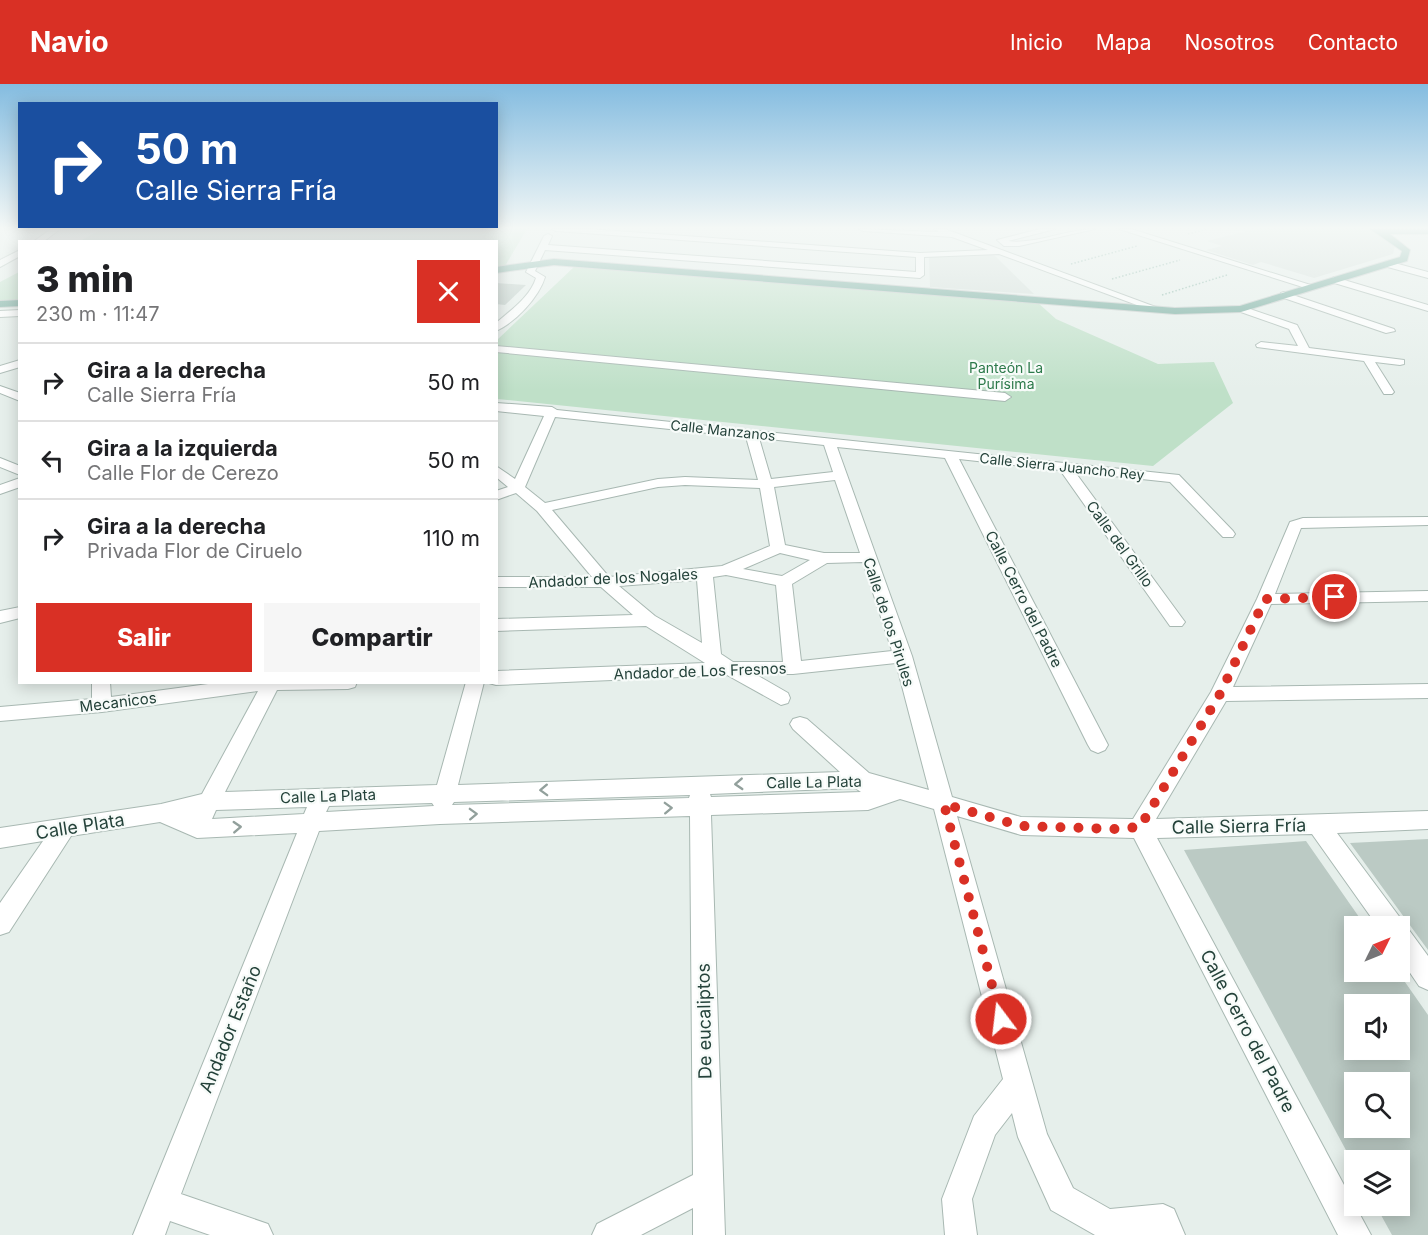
<!DOCTYPE html>
<html lang="es">
<meta charset="utf-8">
<style>
body{margin:0;font-family:Inter,sans-serif;background:#f6f6f6;color:#202124;height:100vh;display:flex;flex-direction:column;font-size:22px;white-space:nowrap}
*{box-sizing:border-box;margin:0}
p{font-size:20px;color:#757577}
.icon{flex:none;width:33px;height:33px;fill:none;stroke:currentColor;stroke-width:2;stroke-linecap:round;stroke-linejoin:round}
.map{position:relative;flex:1;overflow:hidden}
.drawer{position:absolute;left:18px;top:156px;width:480px;height:444px;display:flex;flex-direction:column;background:#fff;border-radius:0px;box-shadow:0 3px 15px #0003}
.drawer>*{flex:none}
.banner{position:absolute;left:18px;top:18px;width:480px;height:126px;border-radius:0px;box-shadow:0 3px 15px #0003;background:#1a4fa0;color:#fff;overflow:hidden}
.needle{width:39px;rotate:47deg}
.fabs{position:absolute;left:1344px;top:832px;display:grid;gap:12px}
.fabs a{display:grid;place-items:center;width:66px;height:66px;border-radius:0px;background:#fff;box-shadow:0 3px 15px #0003;font-size:30px}
.pin{position:absolute;display:grid;place-items:center;width:51px;height:51px;color:#fff;margin:-26px;border:3px solid #fff;border-radius:50%;box-shadow:0 2px 6px #0007}
.me{position:absolute;width:66px;margin:-33px;rotate:345deg;stroke-linejoin:round;filter:drop-shadow(0 0 4px #0008)}
.turn{display:flex;align-items:center;gap:21px;height:126px;padding:0 18px;font-size:27px}
.turn .icon{width:78px;height:78px;stroke-width:2.5}
.turn b{display:block;font-size:42px;line-height:51px}
.round{display:grid;place-items:center;flex:none;width:63px;height:63px;border-radius:0px;background:#f6f6f6}
.summary{display:flex;align-items:center;justify-content:space-between;height:102px;padding:0 18px}
h1{font-size:36px;font-weight:800;line-height:45px}
.action{display:flex;gap:12px;margin-top:auto;padding:12px 18px}
.action a{flex:1;height:69px;border-radius:0px;background:#d93025;color:#fff;font-size:24px;font-weight:800;line-height:69px;text-align:center}
.action a+a{background:#f6f6f6;color:#202124}
ul{padding:0;list-style:none}
li{display:flex;align-items:center;gap:18px;height:78px;padding:0 18px;border-top:2px solid #e0e0e0}
li div{flex:1}
li b{display:block;font-size:22px}
li em{font-style:normal}
header{display:flex;align-items:center;gap:36px;box-sizing:border-box;height:84px;padding:0 30px;background:#d93025;color:#fff}
header strong{font-size:28px}
nav{display:flex;gap:33px;margin-inline-start:auto;font-size:21px}
.map>svg:first-child{display:block}
.built{fill:#d4dfda}
.green{fill:#bfe0c8}
.building{fill:#bbcac4;fill-rule:evenodd}
.lines{fill:none;stroke-linecap:round;stroke-linejoin:round}
.minor-casing{stroke:#a8b8b2;stroke-width:2}
.major-casing{stroke:#c2cac8;stroke-width:2}
.path{stroke:#86b3a5;stroke-width:1.5;stroke-dasharray:1.5 2;stroke-linecap:butt}
.minor{fill:#fff;fill-rule:evenodd}
.major{fill:#6aa596;fill-rule:evenodd}
.oneway{stroke:#92a09c}
.route{stroke:#d93025;stroke-width:10;stroke-dasharray:0 18}
.labels{text-anchor:middle;dominant-baseline:central;stroke-width:4.5;stroke-linejoin:round;paint-order:stroke}
.far-park-label{font-size:14px;fill:#2d7a4b;stroke:#f7fbf9}
.far-street-label{font-size:14px;fill:#24423a;stroke:#f7fbf9}
.street-label{font-size:15px;fill:#24423a;stroke:#f7fbf9}
.near-street-label{font-size:18px;fill:#24423a;stroke:#f7fbf9}
</style>
<header>
<strong>Navio</strong>
<nav><a>Inicio</a><a>Mapa</a><a>Nosotros</a><a>Contacto</a></nav>
</header>
<div class="map">
<svg width="1428" height="1151" viewBox="0 0 1428 1151">
<rect width="100%" height="100%" fill="#e6efeb"/>
<path class="built" d="M1255,145h105l12,3 23,14 -2,8 -79,24 -53,-16 -8,3 -47,-15 16,-4 -15,-5z
M993,170l41,40 -104,-7 -1,-31z"/>
<path class="green" d="M102,145h425l-22,37 -8,1 -1,-25h-418z
M574,183l463,35 19,17 102,45 56,-2 19,41 -80,63 -656,-67v-59z
M19,188v28l-19,1v-19z"/>
<path class="building" d="M496,199l30,2 -21,20 -9,-1z
M1428,755v111l-78,-107z
M1306,757l60,86h-12v45h44l30,43v220h-36l-16,-29h24v-45h-46v4l-170,-315zM1354,921h46v45h-46zM1354,999h46v45h-46z"/>
<g class="lines">
<g class="minor-casing">
<path id="minor" d="M51,145h9l-17,13h-10z
M552,145h37l331,24 68,-3 -36,-13 -89,-6 -4,-2 80,3 -5,-3h11l216,80 -8,2 -154,-57 -75,3v18l-4,3 -375,-28 -10,21 10,6c-6,20 -29,45 -49,54v-8c15,-13 34,-26 40,-45l-10,-6 18,-36 4,-2 4,2 -4,9 368,27v-15l-360,-26z
M1040,145h15l-47,12c26,4 59,-12 87,-12l-76,17h-15l-7,-6z
M1119,145h12l186,58 -8,2z
M20,166v6l-20,11v-7z
M1387,177l41,11v6l-44,-12 -1,-2z
M1334,193l94,28v6l-97,-29 -1,-2z
M1284,208l110,37 1,2 -9,2 -105,-36v-4z
M1238,223h6l53,18 12,23 95,12v4l-4,1 -25,-3 19,30 -2,2h-8l-20,-33 -107,-14 -1,-2 5,-3 37,4 -9,-17 -51,-18z
M20,226v6l-20,1v-6z
M496,262l509,47 6,4 -6,4 -509,-49z
M20,276v7l-20,6v-7z
M0,302l20,7v8l-20,-8z
M496,319l56,4 5,3 622,65 54,56 2,3 -2,3h-10l-53,-55 -95,-10 107,146 3,4 -3,4h-12l-110,-156 -101,-11 149,286 -3,5 -7,3 -7,-3 -3,-5 -143,-287 -108,-11 75,209 40,141 69,20 112,2 78,-127 46,-93 33,-77 13,-4 125,-1v8l-127,3 -26,66 153,-3v10l-157,3 -38,83 195,-3v14l-202,3 -70,118 272,-8v18l-91,4 64,86 3,9 5,2 19,26v34l-9,-4 -19,-28v-31h-22l-66,-93 -155,4 214,397h-33l-204,-397 -113,-3 -64,-19 90,318 26,54 37,21 53,-5 11,5 11,26h-90l-44,-25 -33,-73 -6,-24 -17,22 -23,64 5,36h-32l-3,-36 32,-83 29,-37 -69,-270 -34,-10 -32,11 -157,5 14,420h-32v-27l-52,27h-49l5,-11 96,-49 -3,-359 -250,8 -121,7 -138,363 87,30 5,11h-63l-40,-14 -5,14h-32l164,-402 -100,5 -37,-16 -89,14 -62,96 -9,3v-32l43,-62 -43,7v-20l161,-24 41,-10 56,-103 -156,21 -102,9v-14l92,-8v-17h18l1,15 112,-15h134l-2,5 -7,2 -71,1 -52,102 212,-7 29,-103h18l-26,103 382,-13 -47,-43 -3,-5 3,-5 7,-2 7,2 62,54 60,17 -33,-127 -103,11h-38l33,19 2,5 -2,5 -7,2 -54,-30 -231,10 -7,-2 7,-1v-11l209,-8 -59,-37 -150,5v-12l137,-4 -32,-28h-105v-10h96l-55,-66 -21,-18 -20,7v-9l12,-4 -12,-10v-11l19,13 29,-63 -48,-5zM555,333l191,20 12,43 -73,-3 -27,2 -113,24 -20,-16zM759,354l65,7 9,27 -62,7zM835,396l25,73h-36l-39,-8 -11,-58zM685,401l75,3 10,58 -48,20 -113,11 -57,-67 106,-23zM780,469l30,7 -28,16 -39,-7zM863,478l29,89 -91,10 -9,-77 35,-21zM726,491l50,10 7,77h-50l-12,-8 -8,-77zM697,496l5,63 -47,-27 -36,-30zM855,704l6,4 -150,5 -1,-3zM690,711l-1,3 -237,7 2,-3zM432,719l2,3 -108,6 3,-6zM307,723l-3,7 -92,5 4,-9z
M0,374l20,8v9l-20,-8z
M20,394v9l-20,7v-9z
M20,523v11l-20,5v-12z"/>
</g>
<g class="major-casing">
<path id="major" d="M1370,145l58,1v4h-38l20,16 -3,11 -166,51 -66,2 -621,-49 -58,8v-6l58,-8 621,49 65,-2 160,-49 2,-6z
M20,216v6l-20,1v-6z"/>
</g>
<path class="path" d="M1188,150l19,-5
M1071,180l66,-18
M1112,195l68,-19
M1162,211l65,-20"/>
<use href="#minor" class="minor"/>
<use href="#major" class="major"/>
</g>
<defs><path id="oneway-chevron" d="M-2-3.5L2.5 0L-2 3.5" fill="none" stroke-width="1.6" stroke-linecap="round" stroke-linejoin="round" transform="scale(1.5)"/></defs>
<g class="oneway">
<use href="#oneway-chevron" transform="translate(739 700) rotate(177)"/>
<use href="#oneway-chevron" transform="translate(544 706) rotate(178)"/>
<use href="#oneway-chevron" transform="translate(668 724) rotate(-2)"/>
<use href="#oneway-chevron" transform="translate(473 730) rotate(-2)"/>
<use href="#oneway-chevron" transform="translate(237 743) rotate(-3)"/>
</g>
<linearGradient id="sky" x2="0" y2="1"><stop stop-color="#84bce0"/><stop offset="0.47" stop-color="#f4f8f6"/><stop offset="1" stop-color="#f4f8f6" stop-opacity="0"/></linearGradient>
<rect width="1428" height="306" fill="url(#sky)"/>
<g class="lines">
<path class="route" d="M1001,935l-57,-215 77,22 94,3 25,-2 80,-133 45,-95 70,-2"/>
</g>
<g class="labels">
<g class="far-park-label">
<text x="1006" y="283">Panteón La<tspan x="1006" dy="16">Purísima</tspan></text>
</g>
<g class="far-street-label">
<text transform="translate(723 346) rotate(6)">Calle Manzanos</text>
<text transform="translate(1062 382) rotate(6)">Calle Sierra Juancho Rey</text>
</g>
<g class="street-label">
<text transform="translate(1120 460) rotate(54)">Calle del Grillo</text>
<text transform="translate(613 494) rotate(-3)">Andador de los Nogales</text>
<text transform="translate(1024 515) rotate(63)">Calle Cerro del Padre</text>
<text transform="translate(889 538) rotate(72)">Calle de los Pirules</text>
<text transform="translate(700 587) rotate(-2)">Andador de Los Fresnos</text>
<text transform="translate(118 618) rotate(-7)">Mecanicos</text>
<text transform="translate(814 698) rotate(-1)">Calle La Plata</text>
<text transform="translate(328 712) rotate(-2)">Calle La Plata</text>
</g>
<g class="near-street-label">
<text transform="translate(80 742) rotate(-9)">Calle Plata</text>
<text transform="translate(1239 742) rotate(-1)">Calle Sierra Fría</text>
<text transform="translate(704 937) rotate(-91)">De eucaliptos</text>
<text transform="translate(230 945) rotate(-68)">Andador Estaño</text>
<text transform="translate(1248 947) rotate(62)">Calle Cerro del Padre</text>
</g>
</g>
</svg>
<div class="fabs">
<a><svg class="needle" viewBox="-14 -14 28 28"><path d="M0-13l5 13h-10z" fill="#e53935"/><path d="M0 13l5-13h-10z" fill="#757577"/></svg></a>
<a><svg class="icon" aria-label="sound" viewBox="0 0 24 24"><path d="M4 9h4l5-4v14l-5-4H4zM17 9q2 3 0 6"/></svg></a>
<a><svg class="icon" aria-label="search" viewBox="0 0 24 24"><circle cx="10" cy="10" r="6"/><path d="M15 15l6 6"/></svg></a>
<a><svg class="icon" aria-label="layers" viewBox="0 0 24 24"><path d="M12 4l9 5-9 5-9-5zM3 14l9 5 9-5"/></svg></a>
</div>
<div class="pin" style="left:1335px;top:513px;background:#d93025"><svg class="icon" aria-label="arrive" viewBox="0 0 24 24"><path d="M6 21V4h12l-3 4 3 4H6"/></svg></div>
<svg class="me" style="left:1001px;top:935px" viewBox="-20 -20 40 40"><circle r="17" fill="#d93025" stroke="#fff" stroke-width="3"/><path d="M0-11L8 9 0 5-8 9z" fill="#fff"/></svg>
<div class="banner">
<div class="turn"><svg class="icon" aria-label="right" viewBox="0 0 24 24"><path d="M7 20v-9h11M14 6l5 5-5 5"/></svg><div><b>50 m</b>Calle Sierra Fría</div></div>
</div>
<section class="drawer">
<div class="summary"><div><h1>3 min</h1><p>230 m · 11:47</p></div><a class="round" style="background:#d93025;color:#fff"><svg class="icon" aria-label="close" viewBox="0 0 24 24"><path d="M6 6l12 12M18 6L6 18"/></svg></a></div>
<ul>
<li><svg class="icon" aria-label="right" viewBox="0 0 24 24"><path d="M7 20v-9h11M14 6l5 5-5 5"/></svg><div><b>Gira a la derecha</b><p>Calle Sierra Fría</p></div><em>50 m</em></li>
<li><svg class="icon" aria-label="left" viewBox="0 0 24 24"><path d="M17 20v-9H6M10 6l-5 5 5 5"/></svg><div><b>Gira a la izquierda</b><p>Calle Flor de Cerezo</p></div><em>50 m</em></li>
<li><svg class="icon" aria-label="right" viewBox="0 0 24 24"><path d="M7 20v-9h11M14 6l5 5-5 5"/></svg><div><b>Gira a la derecha</b><p>Privada Flor de Ciruelo</p></div><em>110 m</em></li>
</ul>
<div class="action"><a>Salir</a><a>Compartir</a></div>
</section>
</div>
